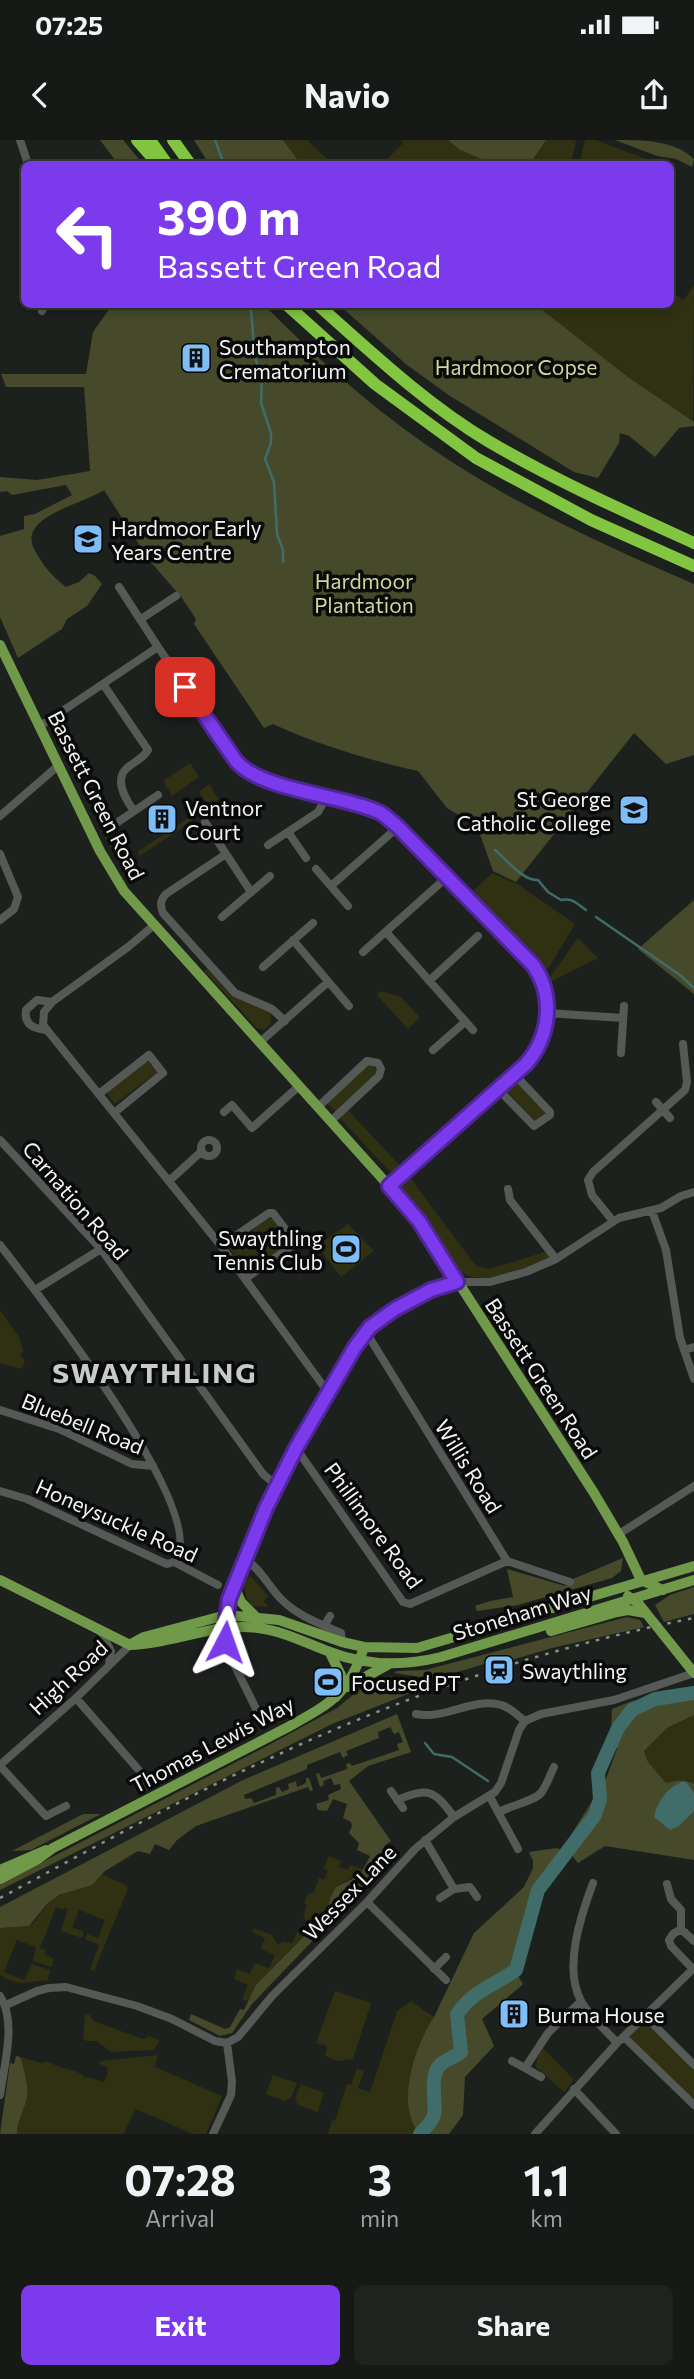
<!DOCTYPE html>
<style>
body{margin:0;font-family:Commissioner,sans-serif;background:#1f221f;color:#f1f3f6;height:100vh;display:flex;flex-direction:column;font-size:26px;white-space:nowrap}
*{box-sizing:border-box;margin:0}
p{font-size:23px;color:#9ea0a1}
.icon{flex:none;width:38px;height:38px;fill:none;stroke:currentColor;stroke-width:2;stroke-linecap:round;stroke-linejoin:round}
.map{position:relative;height:1994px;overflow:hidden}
.side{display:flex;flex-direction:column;background:#161916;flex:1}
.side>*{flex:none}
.top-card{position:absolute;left:21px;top:21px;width:653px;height:147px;border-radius:10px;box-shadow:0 4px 10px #0003,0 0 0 2px #353835;background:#7c3aed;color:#fff;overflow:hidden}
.pin{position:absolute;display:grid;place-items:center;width:60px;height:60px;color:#fff;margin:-30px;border-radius:14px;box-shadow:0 4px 10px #0006}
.me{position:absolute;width:77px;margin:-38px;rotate:4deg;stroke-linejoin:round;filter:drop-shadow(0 0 5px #0008)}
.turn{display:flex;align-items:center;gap:24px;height:147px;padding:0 21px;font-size:32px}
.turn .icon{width:91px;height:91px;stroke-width:2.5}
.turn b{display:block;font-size:49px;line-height:60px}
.eta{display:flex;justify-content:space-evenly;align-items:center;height:119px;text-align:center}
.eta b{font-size:42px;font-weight:700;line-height:49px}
.action{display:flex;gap:14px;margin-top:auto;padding:14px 21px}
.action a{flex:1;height:80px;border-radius:10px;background:#7c3aed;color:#fff;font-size:28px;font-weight:700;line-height:80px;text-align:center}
.action a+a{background:#1f221f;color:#f1f3f6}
.status{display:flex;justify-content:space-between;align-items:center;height:49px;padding:0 35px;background:#161916;direction:ltr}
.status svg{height:19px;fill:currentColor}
header{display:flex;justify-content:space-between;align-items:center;height:91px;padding:0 21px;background:#161916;font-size:32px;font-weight:700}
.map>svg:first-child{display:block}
.green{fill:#2f3112}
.forest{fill:#464a2a}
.water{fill:#406c69}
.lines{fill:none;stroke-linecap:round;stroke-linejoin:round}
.stream{stroke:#406c69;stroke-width:2.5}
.river{stroke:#406c69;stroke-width:14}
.minor{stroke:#565a57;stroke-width:8}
.major{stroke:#709a49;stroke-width:10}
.highway{stroke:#81c540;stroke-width:12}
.rail{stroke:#8b8e8b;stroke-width:2.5;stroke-dasharray:3.5 7;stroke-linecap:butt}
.route-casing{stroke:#51269a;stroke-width:18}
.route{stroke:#7c3aed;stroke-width:12}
.labels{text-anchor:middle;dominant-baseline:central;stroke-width:7;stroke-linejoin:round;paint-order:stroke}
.poi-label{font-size:21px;fill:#f3f5f3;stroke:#090a09;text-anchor:start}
.park-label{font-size:21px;fill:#d0d79a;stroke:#090a09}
.street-label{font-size:21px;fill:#f3f5f3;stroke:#090a09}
.district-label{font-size:28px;font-weight:bold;letter-spacing:2px;fill:#c7ccc8;stroke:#090a09}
</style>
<div class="status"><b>07:25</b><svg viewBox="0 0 49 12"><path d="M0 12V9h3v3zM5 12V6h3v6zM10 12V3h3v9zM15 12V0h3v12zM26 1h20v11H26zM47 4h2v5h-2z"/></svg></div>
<header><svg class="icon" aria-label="back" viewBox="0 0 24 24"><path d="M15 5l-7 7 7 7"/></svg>Navio<svg class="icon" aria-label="share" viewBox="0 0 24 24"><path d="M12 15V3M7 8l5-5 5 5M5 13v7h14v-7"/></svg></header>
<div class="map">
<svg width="694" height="1994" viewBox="0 0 694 1994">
<rect width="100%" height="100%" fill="#1d211e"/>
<path class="green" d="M283,0h24l26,24h-32z
M401,0h47l12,10 26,11 -2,3h-102l21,-21z
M546,0h30l-5,24h-41z
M585,0h11l63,24h-80z
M694,145l-1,137 -65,-45 -92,-72 134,-1v-13l14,9z
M190,623l9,14 -27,19 -9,-15z
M209,644l9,14 -1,6 -77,52 -3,-4 71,-47 -9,-13z
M105,680l27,41 -11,7 -21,-41z
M492,733l27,12 56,39 -27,45h-4l-72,-77z
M578,798l20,20 -48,24 -2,-2z
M207,829l26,28 37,14c0,9 4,12 -6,19l-7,-2 -53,-57z
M380,851l21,6 19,21 -12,11 -31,-34z
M147,921l10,10 -1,2 -41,31 -8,-11z
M368,925h5l5,8 -42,39 -10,-10z
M517,942l29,31 -11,8 -28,-30z
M348,970l52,56 -8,8 -52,-56z
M411,1039l65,87 14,3 58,-18 5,8c-24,8 -72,31 -94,11l-30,-49 -28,-34z
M271,1077l19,26 -42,29 -20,-25z
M348,1084l26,27 -33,26 -24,-31z
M0,1170l19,27 4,13 -3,6 5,5 -3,8 -22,-6z
M250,1435l18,21 -4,5 5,6 -17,-1 -6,-8 -2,-12z
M694,1575v69l-5,-4 -23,4 -18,-22 -4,-11 23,-23z
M329,1716l12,5 -2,6 9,3 2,-5 14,5 -28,17 -6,11 -3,15 -67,68 -12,20 -6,-2 5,-12 -1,-3 -12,-5 3,-10 13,5 5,-11 14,5 6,-13 -14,-6 4,-11 -13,-6 1,-4 19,7 6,10 5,-3 9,1 7,-14 6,1 3,-8 -5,-4 4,-13 -3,-1 4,-10 6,-2 5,-14 5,2 4,-9 -5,-2z
M102,1734l25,12v5l-33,80 -4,-2 9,-24 -14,-6 2,-5 11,4 7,-18 -26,-10 -7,17 12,5 -2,6 -21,-7 7,-22 -4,-2 -1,3 -7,-3 -16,41 6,2 -2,4 10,5 -3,8 -18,-6 3,-14 -19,-7 -13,32 20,8 8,-16 18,6 -2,10c-21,2 -29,7 -48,-5v-47l29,-2c11,-8 15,-22 28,-29 16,-9 33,-7 45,-23z
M335,1851l36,12 -18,56 -15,2 -13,-5 2,-10 -11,-3z
M411,1861l23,16 25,33c-6,5 -14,6 -21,11 -14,10 -6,40 -10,55 -2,7 -9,11 -13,18h-87l4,-14 3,1 12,-37 4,1 6,-17 7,3 -6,17 12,4 27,-81z
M85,1874l5,1 3,6 50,18 6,-3 11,4 -6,10 -43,2 -14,-11h-10l-4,-2z
M644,1881l5,2 45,46v33l-63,-63v-6z
M543,1908l31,32 -10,12 -28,-25 1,-9z
M158,1915l-3,12 67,29 -16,38h-13l-57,-25 -13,25h-123l10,-71 4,1 2,-8 27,7 2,-2 20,8 1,-1 16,6 3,4 3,-1 14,5 4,-3 2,-11 -10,-5 3,-2z
M273,1935l24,8 -6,15 -6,3 -19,-7z
M301,1944l23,9 -6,19 -20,-7 -3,-6z"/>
<path class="forest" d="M100,0h23l20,24h-25z
M194,0h89l18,24h-92z
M448,0h98l-16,24h-46l2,-3 -26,-11z
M615,0c27,0 60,0 79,19l-2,8 -16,-8 -19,-3z
M112,165h152c50,50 102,98 161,139 83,58 176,100 269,140v171l-28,9 -32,-31 -118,149 -23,-11 -16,-45 -30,-18 -29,-37c-50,-11 -99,-26 -145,-47l-9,4 -70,-104 2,-5 -14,-21 -33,-38 -45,-70c-24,16 -92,27 -67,64 8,14 16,23 29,33l13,-5 10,-9 6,3 7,8 -15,22 -20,13 -5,10 -44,29 -18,-41v-81l24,-7v-13l11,-2 37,-19 -6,-10 -54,10 -5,-4 -7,1v-15l37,3 53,-9 -6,-84h-78l-5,-13h85l7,-42z
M339,165h197l92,72 66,45v4l-15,2 -24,29 -26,-21 -9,-3 -1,10 -21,35 -24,-6 -124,-76 -43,-31z
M694,760v94l-56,-45z
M623,1418l-2,13 -9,7 -94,27 -41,6 -2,-5 15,-5 23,-4 -6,-28 58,17 8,-7z
M694,1447v27l-30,8 -9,-17 15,-10z
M627,1477l13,3 4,7 -92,21 -54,16 -1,-4 -62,19 -41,-6 3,-2 28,-1z
M387,1536l49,7 -104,41 -332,166v-6l265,-137 72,-39 21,-17z
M694,1547v28l-27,13 -23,23 4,11 18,21c9,-2 19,-5 28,1v76l-89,-14 -27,17 -14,-17 42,-67 11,-30 -6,-18 1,-22 20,-8z
M397,1574l14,38 -43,14 -19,15 42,60 -7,5 6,11 -49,54 -89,93 -20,29 -12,3 -31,-16 2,-6 34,15 5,-2 10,-18 4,1 12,-25 71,-72 3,-15 6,-11 24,-12 10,-19 -13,-6 2,-7 -10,-10 3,-7 -1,-4 -8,-4 4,-14 -14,-5 -6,12 -9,-1 -2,-6 13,-4 -1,-5 13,-6 -1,-5 -6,1 -3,-7 -8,3 1,4 -4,2 -4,-13 3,-1 2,5 26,-9 -1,-5 4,-1 2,3 47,-16 -2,-6 6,-2 -4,-10 -5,2 -4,-7 -12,5 1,6 -33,13 2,4 -5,3 -3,-6 -33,13v4l-63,26 1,4 6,-1 3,5 22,-8v-7l3,-1 3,5 7,-3 -1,-5 8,-3 1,6 9,-4v-5h3l4,12 -3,1 -2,-4 -112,39 -19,14 -8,10 -14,-6 -5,10 -12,-3 -33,20 -13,14 -33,10 -12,9 -18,22 -29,2v-21l243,-127z
M83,1674h18l-70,36 -19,1z
M557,1708l4,2 -27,37 -24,80 -35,23 -9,8 -11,15 4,37c-7,5 -20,7 -24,15 -13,22 4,45 -18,65 -21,-29 -1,-86 17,-113l40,-84 50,-46 9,-19v-7l-4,-9z
M517,1834l6,10 -2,2 -39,33 12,27 -29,31 -2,38 -14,19h-23l11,-18 2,-43 6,-7 20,-14c0,-9 -4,-19 -3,-28 1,-26 35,-39 55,-50z
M16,1916l4,1c4,12 8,26 7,39 -2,13 -10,24 -10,38h-17l10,-71 4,1z"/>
<path class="water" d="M681,1642h5l8,11v18l-15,15 -9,4 -16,-13c3,-15 12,-28 27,-35z"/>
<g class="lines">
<path class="stream" d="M215,0l9,24
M251,170l4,48 7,18 -1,27 10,30v10l-6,16 9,23 3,52 6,16v12
M495,710c12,10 28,31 43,30l10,12 13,8c12,-2 15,3 25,10
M596,777l84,58 14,13
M425,1603l9,11 18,3 36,24
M570,1699l4,3"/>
<path class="river" d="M420,1994c5,-6 12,-11 14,-19 3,-15 -6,-39 7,-51 6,-5 14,-7 20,-12l-4,-38c17,-24 36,-28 59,-44l22,-80 57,-75 5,-16 -2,-26 20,-45 14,-18 23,-11 39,-6"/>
<path class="minor" d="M20,0l8,24
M42,171l3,-7
M119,447l39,60 83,120 18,10 113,33 14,7 12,10 140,147c11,23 13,48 1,72 -12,25 -40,44 -60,61 -30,26 -59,53 -90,79
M141,479l35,-23
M103,544l45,66c-5,9 -15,12 -22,19 -12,12 0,31 8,42
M40,586l118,-79
M0,676l59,-51
M205,682l46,70
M112,686l46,-31
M288,692l18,26
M268,705l50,-33 8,-14
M0,714l18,43 -4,12 -14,11
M226,714l-60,40c-6,6 -6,11 -3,19l72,80 37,16 13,12
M316,729l32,37
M331,746l67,-59
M222,777l48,-41
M153,786l-25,21 -76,55 -8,10 -1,13 178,221 106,145
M386,792l87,98
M293,800l56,66
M363,812l84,-75
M263,827l50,-44
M429,841l49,-45
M547,873l76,5
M45,890c-12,-2 -21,-5 -19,-20l11,-10 15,2
M259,903l69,-61
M433,910l32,-28
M621,913l3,-47
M499,950l35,36 16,-11v-3l-35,-37
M99,954l50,-39 14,18 -49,40
M656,962l14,16
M318,967l49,-46 11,2 3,6 -2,7 -48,45
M224,972l8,-7 20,23 47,-42
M0,1000l101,109 162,225 13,11
M201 1008a8 8 0 1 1 16 0a8 8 0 1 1-16 0Z
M169,1041l33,-30
M508,1049l2,11 46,59
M652,1071l14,39 14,88 14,41
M613,1081l-21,-26 -4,-15 5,-8 92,-82 2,-8 -4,-38
M0,1105c33,43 215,271 174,317
M221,1106l48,-33h4l21,28 -1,4 -48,34
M457,1142h33l36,-10 30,-13 63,-41 42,-10 20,-12 13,-4
M35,1150l66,-41
M366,1192l141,229 63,21
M684,1210l10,-3
M0,1270l59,19 73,35 21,2
M296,1308l107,154 7,2 97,-43
M0,1351l27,8 133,62 7,3 7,-2 44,23
M619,1394l75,-48
M245,1419c16,10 24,28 37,41 16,16 39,24 59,33l1,9
M324,1486l6,-10
M225,1487l2,23 36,73
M101,1492l10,19 -2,14
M76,1558l74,85 -8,6
M416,1574c29,6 57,-17 85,-9 9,2 17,11 24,16
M0,1625l76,-67 54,-53
M0,1626l46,50 20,-10
M391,1651l12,17
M490,1657l28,52
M397,1660c32,-13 37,-10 57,17
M499,1672c11,-6 35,-11 42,-19 6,-8 9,-18 13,-26
M425,1700l29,49 -14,9
M593,1743c-12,32 -30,85 -12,118 8,15 24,28 36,42
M667,1744l4,15 10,11v19
M454,1749l16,-2 7,10
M367,1762l79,78
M434,1829l12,-12
M693,1829l-22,-23 -2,-6 4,-6 8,-5 13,12
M0,1856c17,26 4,69 0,99
M6,1865l31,-14 12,-3 17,-1 71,19 35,13 43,22 12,2 11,-6 35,-42 94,-93 48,-53 39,-32 41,-25 6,-9 18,-53 6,-9 16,-7 73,-14 80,-27
M645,1876l49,49
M624,1897l70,68
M512,1921l13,7
M541,1937l-16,-9 23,-35 33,-32
M574,1949l42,45
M213,1994l18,-39 1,-13 -5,-39
M535,1994l82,-91 77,-75"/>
<path class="major" d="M0,505l100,206 24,40 291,324 179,278 29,49 18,38 22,10
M0,1440l130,65c44,-1 84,-23 128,-17 25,3 48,15 72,24 36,14 74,14 111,5l253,-77
M234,1446l7,16 14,14
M628,1456l10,7 56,70
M225,1480c3,-22 12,-41 20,-61 25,-65 56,-127 93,-185 11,-17 20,-35 34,-48 23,-22 54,-36 85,-44
M551,1491l66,-19 11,-2 17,3
M131,1504l13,-7 82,-22 53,5 63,22 22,5 53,1 277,-82
M330,1513l11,22 -5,22
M347,1547l42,-23
M0,1730l46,-20
M0,1739l38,-20 15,-11 237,-122c41,-23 59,-32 74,-79"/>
<path class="highway" d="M137,0l21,24
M150,0l17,24
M173,0l17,24
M286,164l89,80 101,74 115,62 103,46
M317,164c54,48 109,100 171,137 66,39 136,70 206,102"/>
<path class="rail" d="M0,1758c90,-48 180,-99 273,-141 134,-63 276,-110 421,-139"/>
</g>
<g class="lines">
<g class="route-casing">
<path id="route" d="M185,547l51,74c25,30 108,34 145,52 6,4 11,9 17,14l135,138c22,31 17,71 -7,99l-137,122 30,35 38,61 -26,8 -36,19 -25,18 -15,20 -59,101 -30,60 -37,91 -4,28v15"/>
</g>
<use href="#route" class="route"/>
</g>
<defs>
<g id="building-square" transform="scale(1.575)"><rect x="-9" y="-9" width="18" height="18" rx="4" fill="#7dbef9" stroke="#090a09"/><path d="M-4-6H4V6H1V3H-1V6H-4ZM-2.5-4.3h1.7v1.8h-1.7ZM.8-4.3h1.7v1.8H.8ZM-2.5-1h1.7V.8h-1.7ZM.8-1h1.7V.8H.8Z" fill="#111"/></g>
<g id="school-square" transform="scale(1.575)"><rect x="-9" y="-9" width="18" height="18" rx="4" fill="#7dbef9" stroke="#090a09"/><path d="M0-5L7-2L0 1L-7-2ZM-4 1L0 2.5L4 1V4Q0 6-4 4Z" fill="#111"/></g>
<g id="stadium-square" transform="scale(1.575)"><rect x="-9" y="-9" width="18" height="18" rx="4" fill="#7dbef9" stroke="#090a09"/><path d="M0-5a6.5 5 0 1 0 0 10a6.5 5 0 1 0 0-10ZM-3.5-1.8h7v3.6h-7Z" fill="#111"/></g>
<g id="station-square" transform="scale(1.575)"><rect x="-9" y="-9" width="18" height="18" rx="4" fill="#7dbef9" stroke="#090a09"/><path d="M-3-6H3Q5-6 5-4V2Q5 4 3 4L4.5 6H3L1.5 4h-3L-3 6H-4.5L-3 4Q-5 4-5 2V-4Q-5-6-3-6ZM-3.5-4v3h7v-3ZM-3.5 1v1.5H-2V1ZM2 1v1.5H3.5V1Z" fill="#111"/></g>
</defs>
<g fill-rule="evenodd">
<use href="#building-square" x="196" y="218"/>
<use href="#school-square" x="88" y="399"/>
<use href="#school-square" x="634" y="670"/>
<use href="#building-square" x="162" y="679"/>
<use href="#stadium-square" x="346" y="1109"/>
<use href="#station-square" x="499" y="1530"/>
<use href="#stadium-square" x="328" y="1542"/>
<use href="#building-square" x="514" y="1874"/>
</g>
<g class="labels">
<g class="poi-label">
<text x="219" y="206">Southampton<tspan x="219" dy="24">Crematorium</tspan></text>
<text x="111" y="387">Hardmoor Early<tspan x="111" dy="24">Years Centre</tspan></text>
<text x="611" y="658" text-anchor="end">St George<tspan x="611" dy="24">Catholic College</tspan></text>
<text x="185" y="667">Ventnor<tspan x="185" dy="24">Court</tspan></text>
<text x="323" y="1097" text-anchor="end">Swaythling<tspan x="323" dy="24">Tennis Club</tspan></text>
<text x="522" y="1530">Swaythling</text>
<text x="351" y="1542">Focused PT</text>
<text x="537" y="1874">Burma House</text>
</g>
<g class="park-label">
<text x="516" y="226">Hardmoor Copse</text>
<text x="364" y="440">Hardmoor<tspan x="364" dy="24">Plantation</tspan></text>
</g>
<g class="street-label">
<text transform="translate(97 655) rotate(63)">Bassett Green Road</text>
<text transform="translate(76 1060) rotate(49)">Carnation Road</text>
<text transform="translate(542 1238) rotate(57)">Bassett Green Road</text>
<text transform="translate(83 1283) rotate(22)">Bluebell Road</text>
<text transform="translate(469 1326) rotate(58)">Willis Road</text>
<text transform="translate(117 1380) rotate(24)">Honeysuckle Road</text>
<text transform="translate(374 1385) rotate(54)">Phillimore Road</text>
<text transform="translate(522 1472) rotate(-17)">Stoneham Way</text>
<text transform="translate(68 1537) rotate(-43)">High Road</text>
<text transform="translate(212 1604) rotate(-28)">Thomas Lewis Way</text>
<text transform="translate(349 1752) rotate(-46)">Wessex Lane</text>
</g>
<g class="district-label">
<text x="155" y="1232">SWAYTHLING</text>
</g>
</g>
</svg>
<div class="pin" style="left:185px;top:547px;background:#d93025"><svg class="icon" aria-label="arrive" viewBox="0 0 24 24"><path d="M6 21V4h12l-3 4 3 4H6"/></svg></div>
<svg class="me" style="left:225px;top:1502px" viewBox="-20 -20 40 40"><path d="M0-17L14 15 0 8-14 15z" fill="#7c3aed" stroke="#fff" stroke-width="4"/></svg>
<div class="top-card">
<div class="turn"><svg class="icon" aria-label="left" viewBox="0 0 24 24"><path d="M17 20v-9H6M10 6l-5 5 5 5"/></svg><div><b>390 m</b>Bassett Green Road</div></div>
</div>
</div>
<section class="side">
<div class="eta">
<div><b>07:28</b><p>Arrival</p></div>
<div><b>3</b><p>min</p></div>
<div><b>1.1</b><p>km</p></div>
</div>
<div class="action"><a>Exit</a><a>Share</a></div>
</section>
